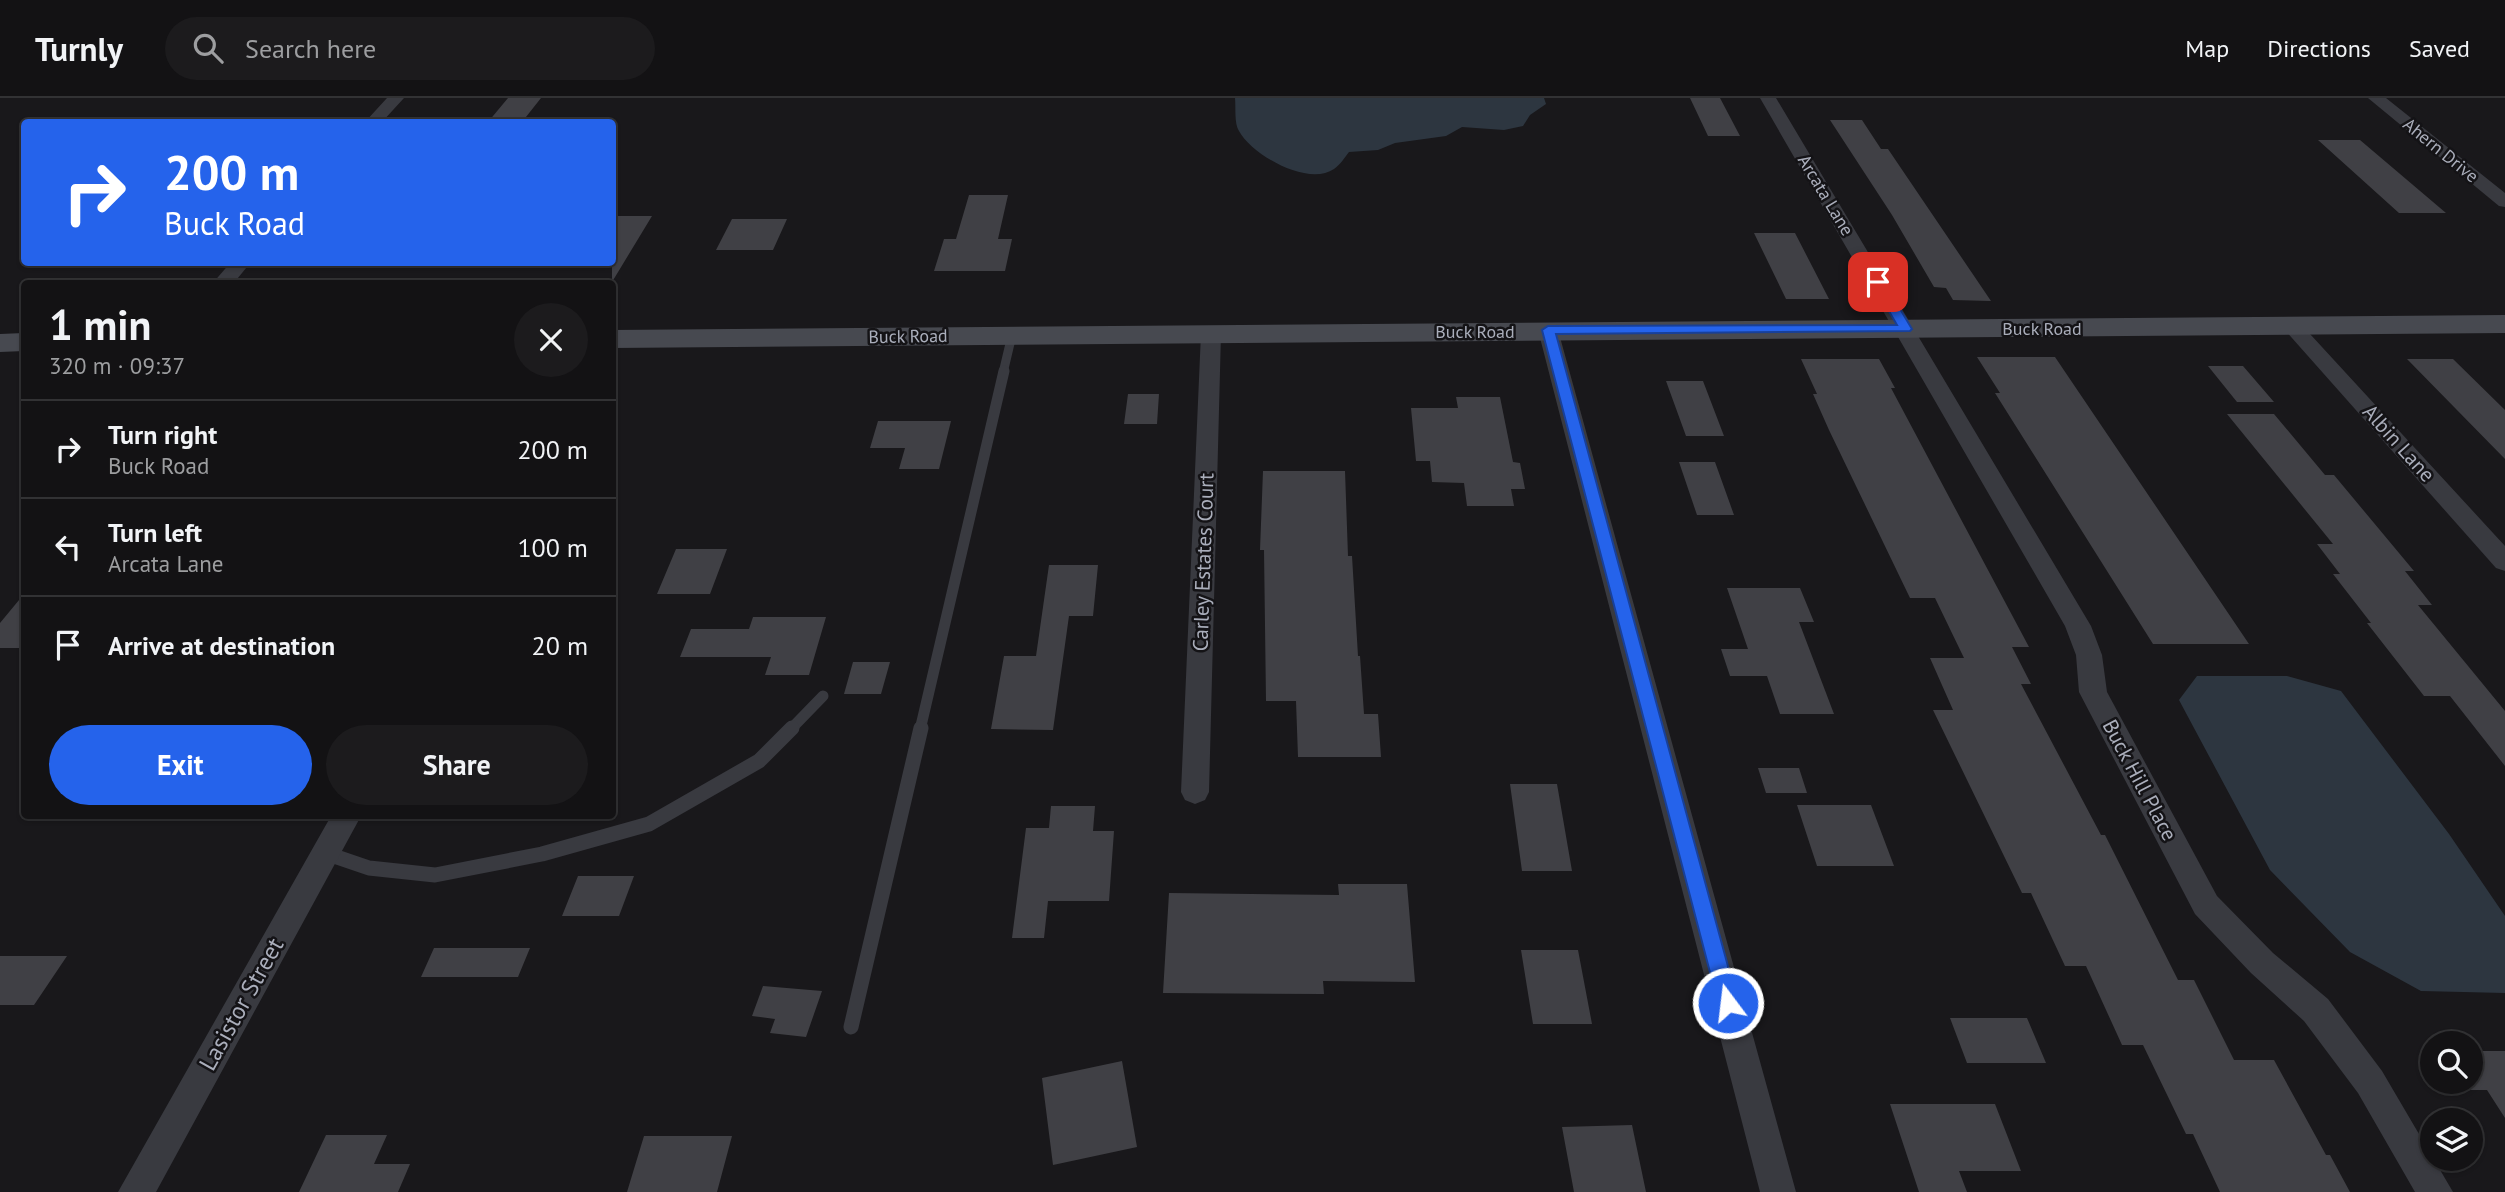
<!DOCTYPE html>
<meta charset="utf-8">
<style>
body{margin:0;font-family:"PT Sans",sans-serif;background:#1c1b1d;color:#f1f3f6;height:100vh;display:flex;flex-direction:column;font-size:26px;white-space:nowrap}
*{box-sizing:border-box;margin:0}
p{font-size:23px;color:#9d9ea0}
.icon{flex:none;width:38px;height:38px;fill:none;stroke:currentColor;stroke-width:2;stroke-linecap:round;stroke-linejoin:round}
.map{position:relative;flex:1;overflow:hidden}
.details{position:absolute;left:21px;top:182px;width:595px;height:539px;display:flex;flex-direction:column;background:#131214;border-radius:7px;box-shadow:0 2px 5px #0004,0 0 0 2px #323234}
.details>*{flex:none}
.top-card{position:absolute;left:21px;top:21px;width:595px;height:147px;border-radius:7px;box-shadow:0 2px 5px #0004,0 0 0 2px #323234;background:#2563eb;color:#fff;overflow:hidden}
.tools{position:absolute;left:2420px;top:933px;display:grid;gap:14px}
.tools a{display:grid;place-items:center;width:63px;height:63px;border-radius:50%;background:#131214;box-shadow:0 2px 5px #0004,0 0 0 2px #323234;font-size:35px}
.pin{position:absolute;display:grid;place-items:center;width:60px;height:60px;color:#fff;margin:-30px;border-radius:14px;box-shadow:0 4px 10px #0006}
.me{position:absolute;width:77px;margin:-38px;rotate:345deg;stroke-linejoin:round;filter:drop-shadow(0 0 5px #0008)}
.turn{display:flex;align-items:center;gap:24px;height:147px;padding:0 28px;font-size:32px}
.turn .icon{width:91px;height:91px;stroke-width:2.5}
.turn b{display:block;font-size:49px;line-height:60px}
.round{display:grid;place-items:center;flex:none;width:74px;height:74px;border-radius:37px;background:#1c1b1d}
.summary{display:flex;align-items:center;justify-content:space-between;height:119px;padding:0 28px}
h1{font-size:42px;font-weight:700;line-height:52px}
.primary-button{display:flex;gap:14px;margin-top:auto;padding:14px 28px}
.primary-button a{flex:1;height:80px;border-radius:42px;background:#2563eb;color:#fff;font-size:28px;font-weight:700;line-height:80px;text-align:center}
.primary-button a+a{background:#1c1b1d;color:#f1f3f6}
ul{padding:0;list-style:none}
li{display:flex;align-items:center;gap:21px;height:98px;padding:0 28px;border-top:2px solid #323234}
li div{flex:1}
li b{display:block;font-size:26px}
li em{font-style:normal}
header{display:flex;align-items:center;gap:42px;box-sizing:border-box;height:98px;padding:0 35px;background:#131214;border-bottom:2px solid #323234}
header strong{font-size:33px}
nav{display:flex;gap:38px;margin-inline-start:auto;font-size:24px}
.search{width:490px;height:63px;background:#1c1b1d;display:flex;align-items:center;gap:18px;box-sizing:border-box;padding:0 24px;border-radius:38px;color:#9d9ea0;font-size:26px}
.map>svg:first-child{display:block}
.water{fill:#2d3640}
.building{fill:#404045}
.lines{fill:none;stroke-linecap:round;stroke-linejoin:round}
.lane-far2{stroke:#393a40;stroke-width:9}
.lane-far1{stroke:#393a40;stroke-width:11}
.lane{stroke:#393a40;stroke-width:15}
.street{fill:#393a40;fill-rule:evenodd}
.secondary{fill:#474950;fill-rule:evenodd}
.route{fill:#2563eb;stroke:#184099;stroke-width:2}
.labels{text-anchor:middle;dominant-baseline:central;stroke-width:5;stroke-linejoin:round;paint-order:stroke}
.far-street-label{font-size:18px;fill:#aaaebb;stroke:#141316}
.street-label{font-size:21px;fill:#aaaebb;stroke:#141316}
.near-street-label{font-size:24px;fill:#aaaebb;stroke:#141316}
</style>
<header>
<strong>Turnly</strong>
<div class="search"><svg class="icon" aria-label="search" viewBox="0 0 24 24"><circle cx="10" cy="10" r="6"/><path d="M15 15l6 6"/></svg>Search here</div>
<nav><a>Map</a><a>Directions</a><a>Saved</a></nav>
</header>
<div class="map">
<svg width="2505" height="1094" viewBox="0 0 2505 1094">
<rect width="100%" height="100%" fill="#19181b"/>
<path class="water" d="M1235,0h309l2,6 -16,11 -7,11 -19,4 -42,-3 -16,9 -51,7 -17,7 -29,2c-4,5 -9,13 -15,17 -26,18 -82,-14 -95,-38 -5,-8 -3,-23 -4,-33z
M2197,578h90l54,15 108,143 56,82v77l-84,-2 -71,-39 -80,-82 -91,-170z"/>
<path class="building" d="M508,0h33l-19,24h-34z
M1690,0h30l20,38h-32z
M1830,22h32l19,29h7l103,152 -38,-1 -7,-12 -12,-1 -42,-72z
M2318,42h42l86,73h-47z
M969,97h39l-10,44h14l-7,32h-71l10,-32h12z
M612,118h40l-40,66z
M732,121h55l-14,31h-57z
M1754,135h41l34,66h-43z
M1977,259h78l194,287h-96l-158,-251h5z
M1801,261h78l16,29h-4l138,259h-17l19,37h-10l80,151h4l73,145h16l40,80h40l52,95h4l20,37h-130l-27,-58h-7l-43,-89h-21l-36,-79h-21l-34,-73h-9l-89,-183h20l-23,-52h34l-29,-60h-25l-81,-168 -16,-36h4z
M2407,261h46l52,51v49z
M2208,268h35l31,36h-37z
M1666,283h37l21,55h-38z
M1128,296h31l-2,30h-33z
M1456,299h44l13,65 7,1 5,26h-14l3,17h-47l-3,-23 -32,-1 -2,-21h-14l-5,-53h47z
M2227,316h47l51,61h9l80,96h-9l27,34h-14l87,106v55l-55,-70h-26l-57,-73h4l-38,-49h7l-23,-30h16z
M878,323h73l-12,48h-40l6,-21h-35z
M1679,364h36l19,53h-37z
M1263,373h82l3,85h4l6,100h2l4,58h14l3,43h-83l-2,-56h-30l-2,-151h-4z
M676,451h51l-17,45h-53z
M1049,467h49l-5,51h-24l-16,114 -62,-1 13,-73h32z
M1727,490h73l14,34h-15l35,92h-54l-13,-38h-37l-9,-27h27z
M24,496v54h-24v-25z
M753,519h73l-17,58h-44l6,-18h-91l11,-28h58z
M853,564h37l-9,32h-37z
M1758,670h41l8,25h-41z
M1510,686h47l15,87h-50z
M1797,707h74l23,61h-77z
M1051,708h44l-2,25h21l-5,70h-61l-4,37h-32l14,-110h23z
M578,778h56l-15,40h-57z
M1338,786h69l8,98 -92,-1 1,13 -161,-1 6,-100 170,2z
M434,850h96l-12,29h-97z
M1521,852h57l14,74h-59z
M0,858h67l-33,49h-34z
M763,888l59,5 -16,46 -36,-4 5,-14 -23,-3z
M1950,920h77l19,45h-79z
M2471,953h34v67l-18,-28h-16z
M1122,963l15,86 -84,18 -11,-87z
M1890,1006h105l26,67h-62l8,21h-48z
M1632,1027l14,67h-72l-12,-65z
M326,1037h61l-13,29h36l-12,28h-99z
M644,1038h88l-15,56h-90z"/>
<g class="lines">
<path class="lane-far2" d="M313,24h58
M1003,275l9,-38"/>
<path class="lane-far1" d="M790,632l33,-34
M920,632l84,-359"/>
<path class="lane" d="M325,755l44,15 66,7 107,-21 107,-30 110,-63 33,-33
M851,929l70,-299"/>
<path class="street" d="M387,0h17l-22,24h-17z
M1760,0h16l315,528 11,29 5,37 110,204 56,57 55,46 54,72 71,121h-38l-57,-99 -54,-72 -53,-48 -56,-59 -116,-222 -3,-37 -11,-29z
M2368,0h18l119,95v14l-6,-1z
M231,164h20l-18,22h-21z
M2292,222l7,2 206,224v25l-9,-3 -211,-238 -3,-4 3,-4z
M1548,226l7,2 3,4 238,862h-36l-222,-862 3,-4z
M1211,229l7,2 3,4 -12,459 -4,8 -10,4 -10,-4 -4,-8 20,-459 3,-4z
M331,718h30l-205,376h-38z"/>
<path class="secondary" d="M2505,217v18l-1893,15v-18z
M24,235v18l-24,1v-18z"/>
</g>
<path class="route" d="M1878,181l6,3 28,47 -2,2 -354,3 182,669 -3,7 -7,2 -7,-2 -3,-7 -176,-673 6,-4 349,-1 -25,-43z"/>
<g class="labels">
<g class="far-street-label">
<text transform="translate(2441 52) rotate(39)">Ahern Drive</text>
<text transform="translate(1826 97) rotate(59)">Arcata Lane</text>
<text x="2042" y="230">Buck Road</text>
<text x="1475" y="233">Buck Road</text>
<text transform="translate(908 238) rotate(-1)">Buck Road</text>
</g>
<g class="street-label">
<text transform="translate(2399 345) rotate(48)">Albin Lane</text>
<text transform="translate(1203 464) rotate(-88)">Carley Estates Court</text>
<text transform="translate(2140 682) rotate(62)">Buck Hill Place</text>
</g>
<g class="near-street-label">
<text transform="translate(241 906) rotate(-61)">Lasistor Street</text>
</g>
</g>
</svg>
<div class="tools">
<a><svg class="icon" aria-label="search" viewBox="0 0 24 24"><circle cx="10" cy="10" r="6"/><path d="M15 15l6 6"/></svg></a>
<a><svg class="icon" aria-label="layers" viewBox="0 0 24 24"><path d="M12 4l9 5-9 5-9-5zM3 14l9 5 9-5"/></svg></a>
</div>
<div class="pin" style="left:1878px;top:184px;background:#d93025"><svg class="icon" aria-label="arrive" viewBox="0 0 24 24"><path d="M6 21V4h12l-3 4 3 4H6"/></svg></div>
<svg class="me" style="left:1728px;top:905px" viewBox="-20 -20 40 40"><circle r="17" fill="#2563eb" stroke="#fff" stroke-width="3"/><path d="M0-11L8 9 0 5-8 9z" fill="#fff"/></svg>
<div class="top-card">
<div class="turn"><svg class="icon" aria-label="right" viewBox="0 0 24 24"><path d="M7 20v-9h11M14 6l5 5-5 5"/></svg><div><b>200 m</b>Buck Road</div></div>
</div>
<section class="details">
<div class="summary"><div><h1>1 min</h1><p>320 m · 09:37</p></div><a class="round"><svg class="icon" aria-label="close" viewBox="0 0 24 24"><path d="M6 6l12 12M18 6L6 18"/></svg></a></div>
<ul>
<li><svg class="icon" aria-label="right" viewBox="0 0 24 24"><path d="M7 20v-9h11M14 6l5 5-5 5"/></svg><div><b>Turn right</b><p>Buck Road</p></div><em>200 m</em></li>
<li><svg class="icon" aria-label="left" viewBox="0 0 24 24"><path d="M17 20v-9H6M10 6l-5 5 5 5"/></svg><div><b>Turn left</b><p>Arcata Lane</p></div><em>100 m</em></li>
<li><svg class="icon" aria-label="arrive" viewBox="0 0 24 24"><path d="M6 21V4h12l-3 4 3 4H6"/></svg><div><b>Arrive at destination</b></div><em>20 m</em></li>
</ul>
<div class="primary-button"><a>Exit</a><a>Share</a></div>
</section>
</div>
